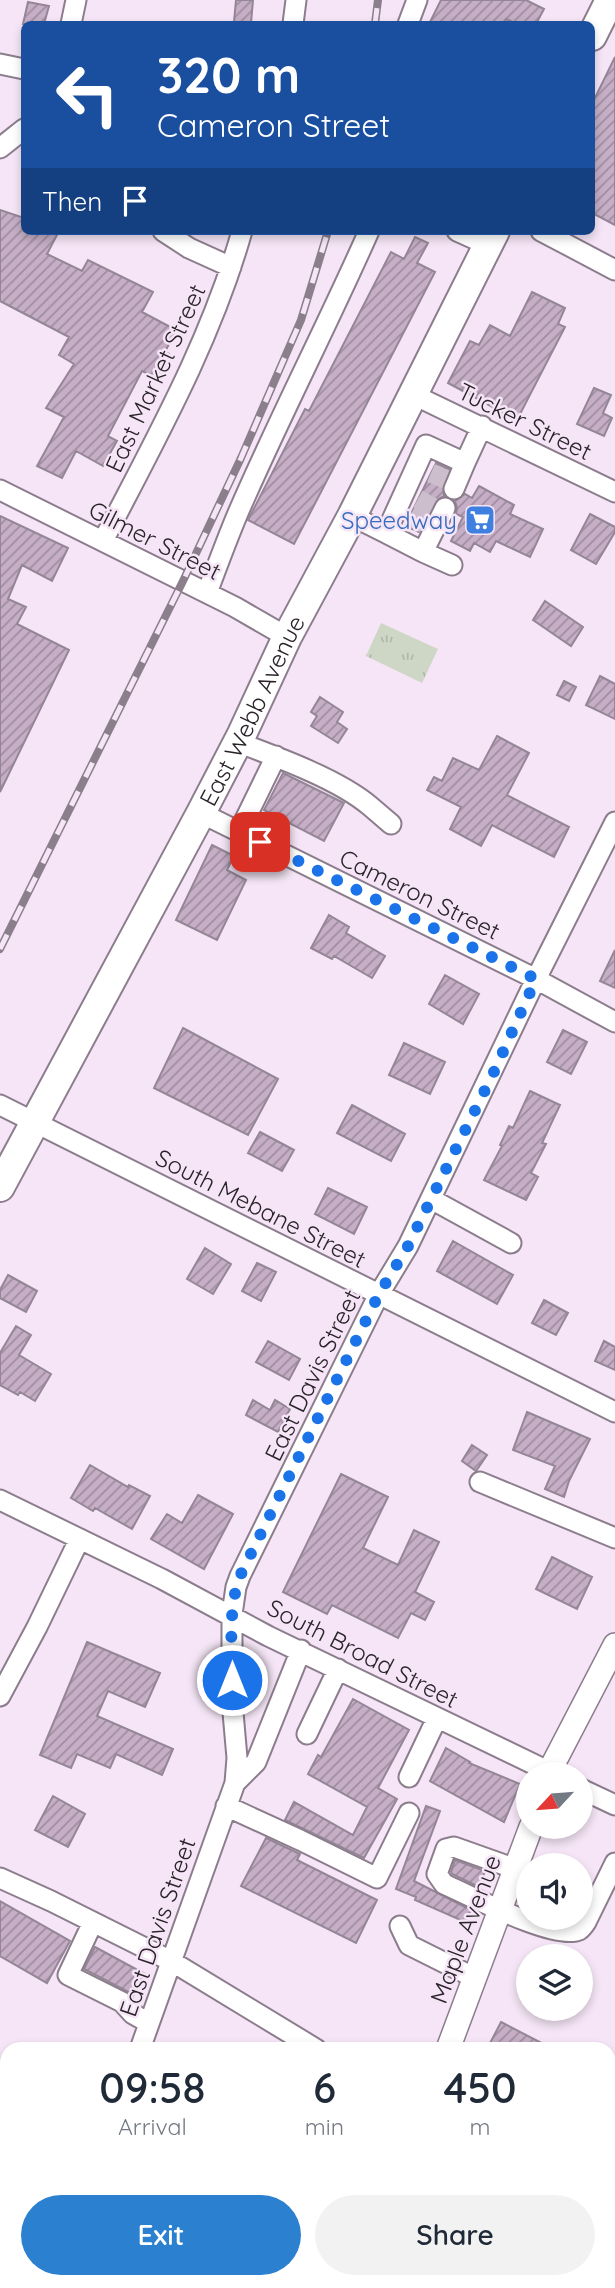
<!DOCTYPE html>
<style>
body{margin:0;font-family:Quicksand,sans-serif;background:#f2f2f3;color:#1f2937;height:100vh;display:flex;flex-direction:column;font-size:26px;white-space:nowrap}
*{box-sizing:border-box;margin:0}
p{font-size:23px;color:#747a83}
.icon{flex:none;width:38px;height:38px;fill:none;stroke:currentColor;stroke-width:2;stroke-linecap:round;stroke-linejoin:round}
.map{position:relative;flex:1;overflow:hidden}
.side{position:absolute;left:0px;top:2042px;width:616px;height:247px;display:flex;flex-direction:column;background:#fff;border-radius:21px 21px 0 0;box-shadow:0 4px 10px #0003}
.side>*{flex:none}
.guide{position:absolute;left:21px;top:21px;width:574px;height:214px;border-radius:10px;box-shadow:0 4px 10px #0003;background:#1a4fa0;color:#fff;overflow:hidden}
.needle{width:46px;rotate:244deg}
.tools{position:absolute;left:516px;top:1762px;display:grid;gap:14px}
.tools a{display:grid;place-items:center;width:77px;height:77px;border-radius:50%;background:#fff;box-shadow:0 4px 10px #0003;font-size:35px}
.pin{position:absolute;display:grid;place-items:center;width:60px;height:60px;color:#fff;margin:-30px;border-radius:14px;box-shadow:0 4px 10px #0006}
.me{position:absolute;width:77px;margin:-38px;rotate:0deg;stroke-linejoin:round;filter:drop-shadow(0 0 5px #0008)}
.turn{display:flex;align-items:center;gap:24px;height:147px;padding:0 21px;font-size:32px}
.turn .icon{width:91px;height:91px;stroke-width:2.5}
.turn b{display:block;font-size:49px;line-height:60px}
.then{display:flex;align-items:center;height:66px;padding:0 21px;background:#0003;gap:14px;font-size:26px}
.eta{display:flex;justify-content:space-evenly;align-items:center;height:119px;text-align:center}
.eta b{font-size:42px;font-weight:600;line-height:49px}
.primary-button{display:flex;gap:14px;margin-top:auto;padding:14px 21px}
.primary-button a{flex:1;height:80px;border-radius:42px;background:#2b81cf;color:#fff;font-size:28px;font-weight:600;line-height:80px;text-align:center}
.primary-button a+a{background:#f2f2f3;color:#1f2937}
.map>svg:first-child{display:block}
.park{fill:url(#park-tufts)}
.building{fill:url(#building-hatch);stroke:#948696;stroke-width:2}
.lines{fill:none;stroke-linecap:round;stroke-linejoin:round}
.minor-tunnel{stroke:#ccbecd;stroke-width:19;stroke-dasharray:19 10;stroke-linecap:butt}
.minor-casing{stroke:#8c7d8d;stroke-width:23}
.major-casing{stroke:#8c7d8d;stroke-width:26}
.highway-casing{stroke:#8c7d8d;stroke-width:32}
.minor{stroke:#fff;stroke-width:19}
.major{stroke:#fff;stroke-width:23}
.highway{stroke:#fff;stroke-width:28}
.rail-casing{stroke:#8a7f8a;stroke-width:8}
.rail{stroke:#f5e5f6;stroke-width:5;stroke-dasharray:16;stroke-linecap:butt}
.route{stroke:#1a73e8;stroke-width:12;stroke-dasharray:0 21.6}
.labels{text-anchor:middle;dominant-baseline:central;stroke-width:5;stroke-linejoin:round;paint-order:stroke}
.street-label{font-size:24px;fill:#2a242a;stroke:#f5e5f6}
.shop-label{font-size:24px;fill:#366cbe;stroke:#f5e5f6;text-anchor:end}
</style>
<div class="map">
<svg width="615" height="2288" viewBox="0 0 615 2288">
<defs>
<pattern id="park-tufts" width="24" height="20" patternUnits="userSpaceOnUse" patternTransform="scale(1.75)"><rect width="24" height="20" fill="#ced7c6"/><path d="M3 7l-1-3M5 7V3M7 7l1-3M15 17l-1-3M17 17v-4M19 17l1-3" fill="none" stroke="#b1b8aa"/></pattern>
<pattern id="building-hatch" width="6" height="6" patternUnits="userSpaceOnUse" patternTransform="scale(1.75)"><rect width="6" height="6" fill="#c5aec6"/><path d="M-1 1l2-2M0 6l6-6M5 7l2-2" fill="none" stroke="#a08da1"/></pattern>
</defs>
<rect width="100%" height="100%" fill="#f5e5f6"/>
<path class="park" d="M381,623l57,26 -16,34 -56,-27z"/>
<path class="building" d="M236,0h17l-2,23 -17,-1z
M441,0h85l18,9 -8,15h-19l-11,-5 -2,5h-75z
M28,2l21,4 -5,18h-21z
M615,57v168l-23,-12v-109z
M0,210l24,8v13h35l-12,23 35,17 6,-11 65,32 -11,20 34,18 -11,22 4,2 -12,24 -15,-7 -34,65 9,5 -14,25 -27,-15 -14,27 -25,-12 27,-49 -18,-9 28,-44 -15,-9 10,-18 -69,-36z
M415,237l13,6 -11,20 18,9 -141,272 -46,-24 57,-111 4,2 82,-159 13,7z
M532,292l33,16 -7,16 7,3 -48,93 -69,-37 22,-42 9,4 11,-20 20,11z
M594,388l17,7 -8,18 9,5 -8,18 -27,-12z
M436,463l13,6 -6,16 1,11 -10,6 -15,30 -14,-6z
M479,486l35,19 -4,9 33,15 -13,28 -34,-16 -6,11 -16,-9 -4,8 -19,-10 12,-24 -7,-3 1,-6 -2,-7 10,-7 7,4z
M590,514l25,13v5l-19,32 -25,-14z
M0,516l68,32 -16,33 -30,-16 -14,34 18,8 -9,17 52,26 -69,142z
M545,601l38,26 -12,19 -38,-26z
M600,676l15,8v35l-29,-14z
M564,681l12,6 -7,14 -12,-6z
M320,697l23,15 -6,10 10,7 -9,14 -27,-17 6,-10 -6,-4z
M497,736l32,17 -22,42 62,32 -15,30 -62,-32 -11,21 -31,-17 11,-22 -34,-17 7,-13 8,4 11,-23 26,12z
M283,773l61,30 -20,38 -60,-31z
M212,845l22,11 -7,14 19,10 -29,60 -41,-20z
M329,915l20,12 -3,6 39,23 -13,22 -38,-22 -2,3 -21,-11z
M615,950v38l-15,-7z
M445,975l34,19 -16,30 -34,-20z
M183,1028l95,51 -30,56 -94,-47z
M563,1030l24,12 -16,32 -24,-12z
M404,1043l41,19 -15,32 -41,-19z
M530,1091l30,14 -18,38 4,1 -15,29 7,4 -12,23 -42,-20 18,-34 -2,-1 9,-19 4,2z
M352,1105l53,29 -14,27 -54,-28z
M260,1132l34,18 -12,21 -34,-18z
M328,1188l39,19 -13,27 -39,-20z
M453,1241l60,34 -16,29 -60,-33z
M205,1248l26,16 -18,30 -26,-15z
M257,1263l19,9 -15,29 -19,-10z
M8,1275l29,16 -11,21 -26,-14v-8z
M544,1300l24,13 -12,22 -24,-12z
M16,1326l15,9 -12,20 32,19 -16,27 -15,-9 -2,3 -18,-10v-32z
M268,1341l32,18 -11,21 -33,-18z
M604,1341l11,6v23l-20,-9z
M253,1400l17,10 5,-10 15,9 -12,23 -32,-17z
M527,1412l63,27 -21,42 -5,16 -19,-8 10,-23 -42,-16z
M472,1445l15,10 -11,16 -14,-10z
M90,1465l38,22 1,-2 21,11 -18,33 -37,-21 -2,3 -22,-13z
M341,1474l47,23 -25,51 35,17 16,-35 25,12 -24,50 19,10 -9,18 -14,-7 -13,25 -66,-33 -5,9 -44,-22z
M198,1495l35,19 -29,55 -53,-30 16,-25 15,9z
M552,1557l40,20 -15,32 -41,-20z
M87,1642l73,31 -15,34 -37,-16 -11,25 76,33 -11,26 -46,-21 -6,14 -33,-14 -6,14 -31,-13z
M353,1699l56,31 -31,58 19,11 -33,59 -79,-38 9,-18 59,33 14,-28 -59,-33 10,-19 3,2z
M446,1748l24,14 -1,1 51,21 -16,38 -74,-41z
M53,1796l32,18 -17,33 -33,-17z
M426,1806l14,5 -26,70 57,29 -6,12 -50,-22 1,-3 -20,-8z
M266,1838l34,16 -3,6 80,40 -21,43 -115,-57z
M455,1860l30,11 -6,16 -27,-13 -1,-2z
M0,1901l70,40 -23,42 -47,-27z
M95,1947l50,27 -12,22 -6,-5 -43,-22z
M501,2022l52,27h-66z"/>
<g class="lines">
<path class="minor-tunnel" d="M431,473l16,7
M418,499l16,9
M410,516l15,8"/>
<g class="minor-casing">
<path id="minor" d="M71,24l5,-24
M293,24l3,-24
M408,24l9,-24
M0,64l24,5
M0,148l24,-19
M163,231l26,17 42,19
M457,231l31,14
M541,231l74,39
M414,395l201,97
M454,489l11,-26
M0,490l235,117 52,30
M352,516l34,17 40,-88 39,18 17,-37
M386,533l37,19 22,-44
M103,541c52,-101 108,-200 139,-310
M423,552l29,13
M207,593c10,-27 20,-54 31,-80 41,-95 89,-187 131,-282
M237,742c40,15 101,37 133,64 7,6 14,12 21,18
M201,813l335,166 79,43
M239,832l37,-76
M0,1105l615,307
M431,1199l80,44
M480,1482l135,56
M0,1500l162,79 106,57 286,138
M0,1696l37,-69 42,-87
M307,1734l31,-65
M409,1777l28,-59
M235,1783l21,-21 45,-112
M581,1789l34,16
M226,1806l74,34 77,38 32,-65
M516,1869l-62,-22 -8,2 -9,25 7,10c25,11 111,57 135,46 3,-2 5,-5 7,-8l29,-59
M0,1878l51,23 120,60 145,88
M93,1922l-25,53 54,27 11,12 16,9
M400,1926l9,19 66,33
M140,2049l95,-266 2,-25 -5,-57v-87l4,-27 4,-11 139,-282 29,-48 128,-267 79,-157
M609,2206l6,2
M50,2288l3,-6"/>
</g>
<g class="major-casing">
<path id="major" d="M548,1774l67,-129
M448,2049l83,-222
M358,2288l2,-6"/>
</g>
<g class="highway-casing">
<g id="highway">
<path d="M592,36l18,-36"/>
<path id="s1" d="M0,1187l201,-374 41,-79 45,-97 65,-121 143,-285"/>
</g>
</g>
<use href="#minor" class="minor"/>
<use href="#major" class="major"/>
<use href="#highway" class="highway"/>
<g class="rail-casing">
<path id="rail" d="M375,24l3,-24
M0,949l183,-368 58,-123 60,-138 27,-89"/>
</g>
<use href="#rail" class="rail"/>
</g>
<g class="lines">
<path class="route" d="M232,1680c0,-34 -4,-72 8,-104l139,-282 29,-48 85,-172 43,-95 -276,-137"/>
</g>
<defs>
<g id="supermarket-square" transform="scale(1.575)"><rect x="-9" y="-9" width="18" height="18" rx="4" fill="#3f7fe0" stroke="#f5e5f6"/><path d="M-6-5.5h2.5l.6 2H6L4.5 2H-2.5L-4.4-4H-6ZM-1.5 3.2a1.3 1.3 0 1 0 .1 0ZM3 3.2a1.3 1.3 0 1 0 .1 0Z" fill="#fff"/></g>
</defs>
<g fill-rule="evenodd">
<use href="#supermarket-square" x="480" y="520"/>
</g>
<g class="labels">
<g class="street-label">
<text transform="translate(155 378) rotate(-65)">East Market Street</text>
<text transform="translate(525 421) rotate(26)">Tucker Street</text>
<text transform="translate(155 540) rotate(27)">Gilmer Street</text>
<text stroke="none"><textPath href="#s1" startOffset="539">East Webb Avenue</textPath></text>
<text transform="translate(420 894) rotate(26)">Cameron Street</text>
<text transform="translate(261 1208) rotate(27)">South Mebane Street</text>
<text transform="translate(312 1375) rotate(-64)">East Davis Street</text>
<text transform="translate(363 1653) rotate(27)">South Broad Street</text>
<text transform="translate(157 1927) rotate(-71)">East Davis Street</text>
<text transform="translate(465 1929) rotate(-69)">Maple Avenue</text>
</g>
<g class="shop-label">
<text x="457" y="520">Speedway</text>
</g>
</g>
</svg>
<div class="tools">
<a><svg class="needle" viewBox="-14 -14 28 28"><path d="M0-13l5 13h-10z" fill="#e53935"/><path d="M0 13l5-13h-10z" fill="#747a83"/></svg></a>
<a><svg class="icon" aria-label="sound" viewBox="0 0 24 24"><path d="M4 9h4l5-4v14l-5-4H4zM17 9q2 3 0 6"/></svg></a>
<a><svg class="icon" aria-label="layers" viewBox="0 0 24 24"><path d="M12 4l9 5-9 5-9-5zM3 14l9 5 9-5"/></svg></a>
</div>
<div class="pin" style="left:260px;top:842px;background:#d93025"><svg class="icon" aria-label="arrive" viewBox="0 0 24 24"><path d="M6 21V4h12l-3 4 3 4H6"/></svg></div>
<svg class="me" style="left:232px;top:1680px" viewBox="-20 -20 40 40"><circle r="17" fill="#1a73e8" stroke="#fff" stroke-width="3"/><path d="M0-11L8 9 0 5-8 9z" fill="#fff"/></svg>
<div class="guide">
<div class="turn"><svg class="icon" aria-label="left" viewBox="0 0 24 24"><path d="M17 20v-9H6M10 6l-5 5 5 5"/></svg><div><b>320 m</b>Cameron Street</div></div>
<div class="then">Then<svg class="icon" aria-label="arrive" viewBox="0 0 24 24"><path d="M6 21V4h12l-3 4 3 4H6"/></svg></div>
</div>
<section class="side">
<div class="eta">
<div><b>09:58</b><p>Arrival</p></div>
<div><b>6</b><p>min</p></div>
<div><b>450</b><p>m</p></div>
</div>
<div class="primary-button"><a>Exit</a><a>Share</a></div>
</section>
</div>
